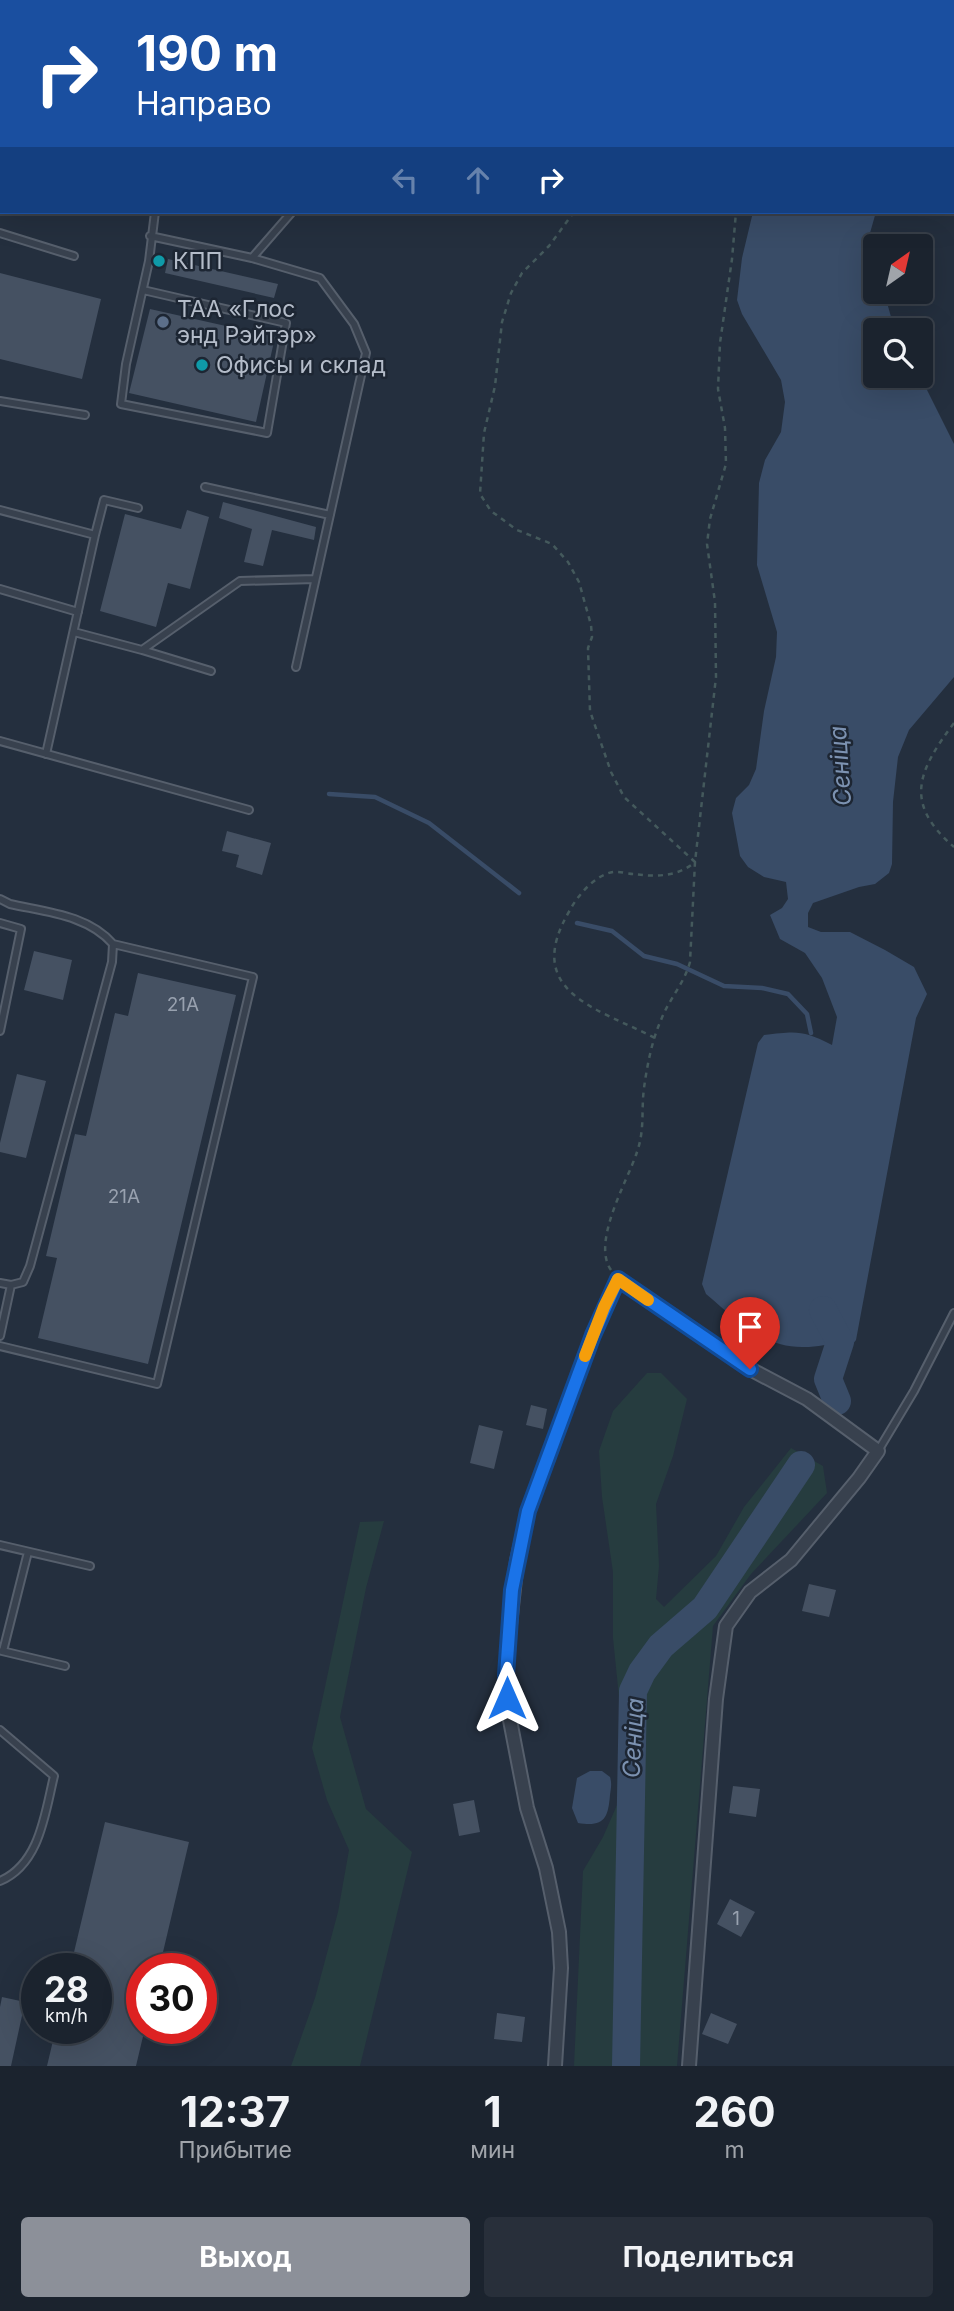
<!DOCTYPE html>
<html lang="ru">
<meta charset="utf-8">
<style>
body{margin:0;font-family:Inter,sans-serif;background:#282f3a;color:#f1f3f6;height:100vh;display:flex;flex-direction:column;font-size:26px;white-space:nowrap}
*{box-sizing:border-box;margin:0}
p{font-size:23px;color:#a0a4aa}
.icon{flex:none;width:38px;height:38px;fill:none;stroke:currentColor;stroke-width:2;stroke-linecap:round;stroke-linejoin:round}
.map{position:relative;height:2066px;overflow:hidden}
.details{display:flex;flex-direction:column;background:#1b232e;flex:1}
.details>*{flex:none}
.hud{position:absolute;left:0px;top:0px;width:956px;height:214px;box-shadow:0 7px 28px #0002,0 0 0 2px #39404a;background:#1a4fa0;color:#fff;overflow:hidden}
.needle{width:46px;rotate:34deg}
.buttons{position:absolute;left:863px;top:234px;display:grid;gap:14px}
.buttons a{display:grid;place-items:center;width:70px;height:70px;border-radius:7px;background:#1b232e;box-shadow:0 7px 28px #0002,0 0 0 2px #39404a;font-size:35px}
.speed{position:absolute;left:21px;top:1953px;display:flex;gap:14px;font-size:35px;font-weight:700;text-align:center}
.speed>*{display:grid;place-content:center;width:91px;height:91px;border-radius:50%;background:#1b232e;box-shadow:0 7px 28px #0002,0 0 0 2px #39404a;line-height:1}
.speed small{font-size:18px;font-weight:400}
.speed .limit{border:10px solid #d22;background:#fff;color:#111}
.pin{position:absolute;display:grid;place-items:center;width:60px;height:60px;color:#fff;margin:-72px -30px;border-radius:50% 50% 50% 0;rotate:-45deg;box-shadow:0 0 7px #0007}
.pin .icon{rotate:45deg}
.me{position:absolute;width:77px;margin:-38px;rotate:0deg;stroke-linejoin:round;filter:drop-shadow(0 0 5px #0008)}
.turn{display:flex;align-items:center;gap:24px;height:147px;padding:0 21px;font-size:32px}
.turn .icon{width:91px;height:91px;stroke-width:2.5}
.turn b{display:block;font-size:49px;line-height:60px}
.lanes{display:flex;align-items:center;height:66px;padding:0 21px;background:#0003;justify-content:center;gap:35px;direction:ltr}
.lanes .off{opacity:.35}
.eta{display:flex;justify-content:space-evenly;align-items:center;height:119px;text-align:center}
.eta b{font-size:42px;font-weight:700;line-height:49px}
.primary-button{display:flex;gap:14px;margin-top:auto;padding:14px 21px}
.primary-button a{flex:1;height:80px;border-radius:7px;background:#8c9099;color:#fff;font-size:28px;font-weight:700;line-height:80px;text-align:center}
.primary-button a+a{background:#282f3a;color:#f1f3f6}
.map>svg:first-child{display:block}
.green{fill:#263c3f}
.water{fill:#394c67}
.lines{fill:none;stroke-linecap:round;stroke-linejoin:round}
.stream{stroke:#394c67;stroke-width:4.5}
.river{stroke:#394c67;stroke-width:28}
.building{fill:#455162}
.lane-casing{stroke:#565f6c;stroke-width:10}
.street-casing{stroke:#565f6c;stroke-width:16}
.path{stroke:#44595c;stroke-width:2.5;stroke-dasharray:5 5;stroke-linecap:butt}
.lane{stroke:#38414e;stroke-width:6}
.street{stroke:#38414e;stroke-width:12}
.route-casing{stroke:#114b97;stroke-width:18}
.route{stroke:#1a73e8;stroke-width:12}
.slow{stroke:#f59e0b;stroke-width:12}
.culture-dot{fill:#0f9aa8;stroke:#1d2633;stroke-width:2.5}
.service-dot{fill:#5c6f8a;stroke:#1d2633;stroke-width:2.5}
.labels{text-anchor:middle;dominant-baseline:central;stroke-width:5;stroke-linejoin:round;paint-order:stroke}
.number-label{font-size:19px;fill:#98a1af}
.poi-label{font-size:23px;fill:#b4bcc9;stroke:#1d2633;text-anchor:start}
.water-label{font-size:24px;font-style:italic;fill:#7c92b1;stroke:#1d2633}
</style>
<div class="map">
<svg width="954" height="2066" viewBox="0 0 954 2066">
<rect width="100%" height="100%" fill="#242f3e"/>
<path class="green" d="M647,1373h14l26,26 -14,57 -17,48 3,62 -3,33 8,8 52,-51 28,-49 47,-59 32,18 4,27 -76,81 -38,52 -36,440h-103l9,-195 20,-34 14,-32 3,-98 -7,-69v-66l-11,-75 -3,-46 14,-40z
M384,1521l-18,67 -26,129 26,92 46,43 -52,214h-69l24,-68 23,-86 11,-62 -22,-50 -15,-52 48,-226z"/>
<path class="water" d="M753,212h123l-6,21 5,28v31h9l11,39h-20v45h45l34,68v233l-45,53 -11,27 -5,45 -1,62 -3,9 -14,11 -16,3 -46,16 -5,10v14l13,5h29l35,18 29,17 13,27 -11,24 -60,322 -3,4c-18,-3 -32,3 -49,3 -42,1 -68,-28 -98,-53l-4,-10 56,-241 6,-8c33,-4 39,-5 68,10l5,-28 -15,-39 -17,-25 -25,-14 -10,-24 12,-7 6,-9 -2,-17 -22,-5 -16,-10 -8,-11 -8,-43 4,-15 13,-13 7,-16 8,-58 12,-54 1,-25 -20,-67 2,-82 6,-23 16,-28 4,-30 -4,-22 -39,-66 -5,-14 5,-42z
M590,1771h12l8,6c2,6 1,11 0,18 -2,24 -6,32 -32,28l-6,-15 5,-30z"/>
<g class="lines">
<path class="stream" d="M329,794l46,3 54,26 90,70
M577,923l35,8 32,25 33,8 47,22 38,2 26,6 19,20 4,19"/>
<path class="river" d="M823,1310l17,32 -12,37 9,22
M626,2066l7,-375 9,-19 19,-26 44,-38 96,-143"/>
</g>
<path class="building" d="M168,259l110,25 -4,14 -109,-25z
M0,273l101,26 -19,80 -82,-20z
M150,309l125,28 -19,85 -127,-29z
M223,502l93,25 -2,13 -42,-10 -9,36 -19,-4 8,-33 -33,-11z
M187,510l22,7 -19,72 -22,-6 -12,44 -56,-16 25,-97 56,15z
M227,831l44,12 -9,32 -26,-8 3,-12 -17,-4z
M34,951l38,9 -9,40 -39,-10z
M138,973l98,22 -88,369 -110,-26 19,-80 -11,-2 29,-122 11,2 29,-123 13,3z
M17,1074l29,7 -20,77 -26,-6v-9z
M531,1405l16,4 -4,20 -17,-4z
M479,1425l24,6 -9,38 -24,-6z
M809,1584l27,6 -7,27 -27,-6z
M733,1786l27,3 -4,28 -27,-4z
M474,1800l6,32 -21,4 -6,-32z
M105,1822l84,20 -30,127h-17v59h3l-9,38h-89l9,-38h40v-59h-26z
M730,1899l25,13 -14,25 -24,-13z
M2,1997l23,5 -14,64h-11v-59z
M497,2013l28,4 -3,25 -28,-3z
M711,2013l26,11 -9,20 -26,-10z"/>
<g class="lines">
<g class="lane-casing">
<path id="lane" d="M233,2v-2
M410,2v-2
M0,33l2,1
M0,233l74,23
M150,236l102,22 68,20 34,46 12,29 -70,314
M252,258l40,-46
M143,290l143,33 -19,110 -146,-29 5,-40 23,-103 6,-49
M0,401l85,14
M205,487l125,28
M0,510l95,25 -49,219
M95,535l9,-35 34,8
M0,589l78,23
M74,632l68,18 98,-69 75,-2
M142,650l69,21
M0,741l249,69
M0,899l10,5c36,8 78,11 103,40l-1,18 -82,304 -7,16 -12,3 -11,-2
M0,923l21,6 -21,102
M0,1336l11,-51
M0,1346l157,38 96,-407 -140,-33
M878,1451l36,-60 40,-78
M0,1545l90,21
M2,1651l63,15
M3,1651l25,-99
M0,1730l54,46c-9,37 -14,88 -54,105"/>
</g>
<g class="street-casing">
<path id="street" d="M555,2066l6,-98 -2,-36 -13,-64 -19,-60 -18,-93 -3,-40 3,-41 8,-73 11,-49 65,-177 25,-56 132,90 57,30 71,52 -19,27 -68,82 -41,32 -24,34 -10,73 -27,367"/>
</g>
<path class="path" d="M620,0l5,2
M723,2l3,-2
M786,2v-2
M574,212l-25,34 -27,27 -11,20 -9,29 -7,64 -11,47 -4,61 11,17 26,19 35,14 16,18 11,20 12,43 1,12 -4,11 2,63 21,61 13,25 71,65c-17,15 -40,15 -61,12 -6,0 -15,-3 -21,-2 -18,3 -35,23 -43,38 -49,82 27,98 85,128
M954,723c-36,48 -51,80 0,124
M611,1270c-20,-28 17,-90 26,-118 8,-23 4,-41 7,-64 3,-22 8,-48 17,-68 8,-21 23,-36 29,-58l5,-100 21,-185 -1,-75 -8,-58 3,-25 16,-55 -1,-36 -7,-39 2,-46 12,-84 4,-47"/>
<use href="#lane" class="lane"/>
<use href="#street" class="street"/>
</g>
<g class="lines">
<g class="route-casing">
<path id="route" d="M507,1698l-1,-23 6,-85 16,-79 65,-176 25,-56 132,90"/>
</g>
<use href="#route" class="route"/>
<path class="slow" d="M585,1356l19,-49 14,-28 30,21"/>
</g>
<g class="culture-dot">
<circle cx="159" cy="261" r="7"/>
<circle cx="202" cy="365" r="7"/>
</g>
<circle class="service-dot" cx="163" cy="322" r="7"/>
<g class="labels">
<g class="number-label">
<text x="183" y="1004">21А</text>
<text x="124" y="1196">21А</text>
<text x="736" y="1918">1</text>
</g>
<g class="poi-label">
<text x="173" y="261">КПП</text>
<text x="177" y="309">ТАА «Глос<tspan x="177" dy="26">энд Рэйтэр»</tspan></text>
<text x="216" y="365">Офисы и склад</text>
</g>
<g class="water-label">
<text transform="translate(840 766) rotate(-94)">Сеніца</text>
<text transform="translate(633 1738) rotate(-87)">Сеніца</text>
</g>
</g>
</svg>
<div class="buttons">
<a><svg class="needle" viewBox="-14 -14 28 28"><path d="M0-13l5 13h-10z" fill="#e53935"/><path d="M0 13l5-13h-10z" fill="#a0a4aa"/></svg></a>
<a><svg class="icon" aria-label="search" viewBox="0 0 24 24"><circle cx="10" cy="10" r="6"/><path d="M15 15l6 6"/></svg></a>
</div>
<div class="speed"><div>28<small>km/h</small></div><div class="limit">30</div></div>
<div class="pin" style="left:750px;top:1369px;background:#d93025"><svg class="icon" aria-label="arrive" viewBox="0 0 24 24"><path d="M6 21V4h12l-3 4 3 4H6"/></svg></div>
<svg class="me" style="left:507px;top:1698px" viewBox="-20 -20 40 40"><path d="M0-17L14 15 0 8-14 15z" fill="#1a73e8" stroke="#fff" stroke-width="4"/></svg>
<div class="hud">
<div class="turn"><svg class="icon" aria-label="right" viewBox="0 0 24 24"><path d="M7 20v-9h11M14 6l5 5-5 5"/></svg><div><b>190 m</b>Направо</div></div>
<div class="lanes"><svg class="icon off" aria-label="left" viewBox="0 0 24 24"><path d="M17 20v-9H6M10 6l-5 5 5 5"/></svg><svg class="icon off" aria-label="ahead" viewBox="0 0 24 24"><path d="M12 20V5M6 11l6-6 6 6"/></svg><svg class="icon" aria-label="right" viewBox="0 0 24 24"><path d="M7 20v-9h11M14 6l5 5-5 5"/></svg></div>
</div>
</div>
<section class="details">
<div class="eta">
<div><b>12:37</b><p>Прибытие</p></div>
<div><b>1</b><p>мин</p></div>
<div><b>260</b><p>m</p></div>
</div>
<div class="primary-button"><a>Выход</a><a>Поделиться</a></div>
</section>
